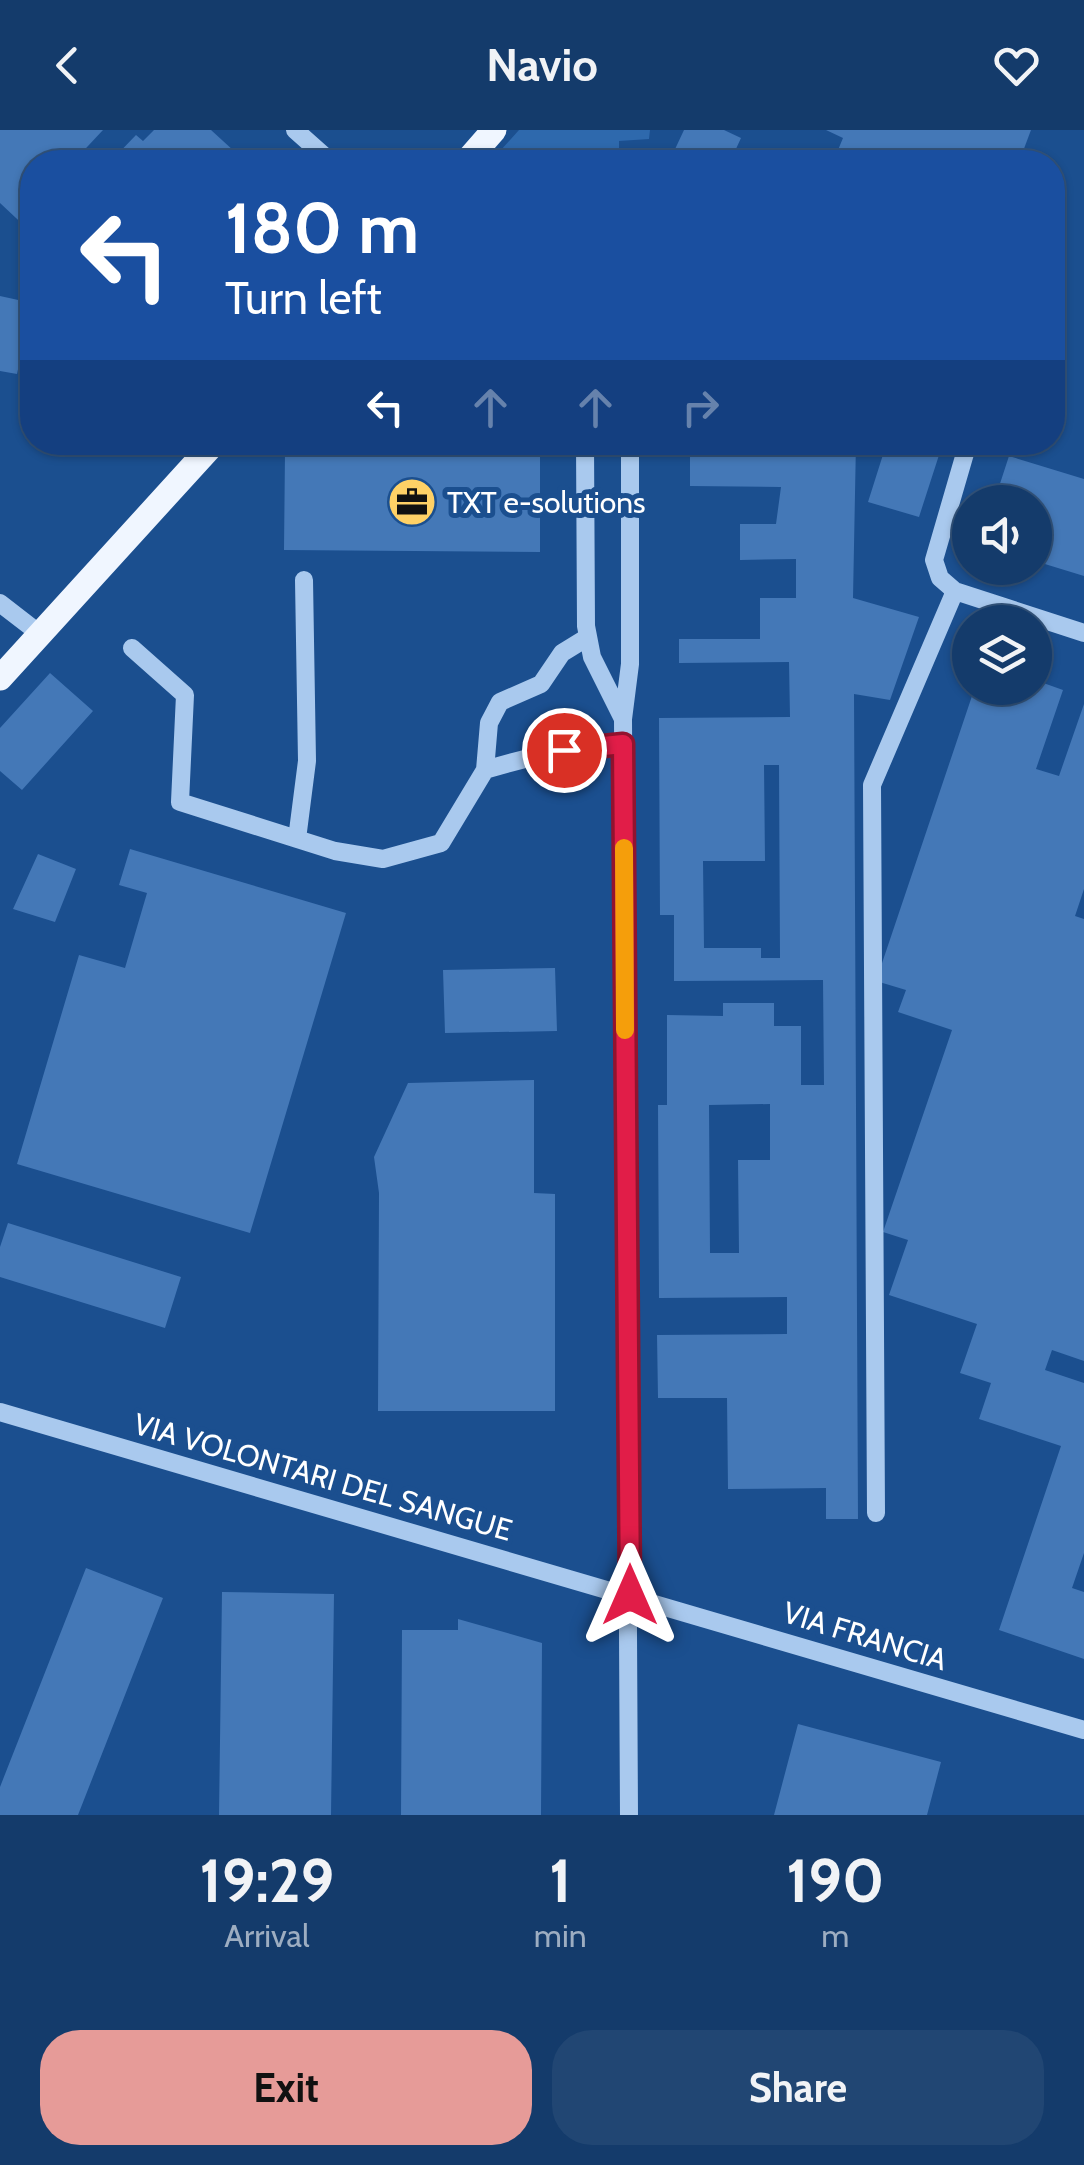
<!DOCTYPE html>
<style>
body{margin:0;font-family:Cabin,sans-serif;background:#214673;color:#f1f3f6;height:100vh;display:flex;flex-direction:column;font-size:38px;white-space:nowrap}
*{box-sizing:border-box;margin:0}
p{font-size:32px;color:#9dadc1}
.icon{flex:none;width:55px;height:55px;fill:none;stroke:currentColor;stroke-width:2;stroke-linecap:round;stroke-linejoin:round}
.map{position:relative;height:1685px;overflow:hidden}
.sheet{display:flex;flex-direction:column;background:#143b6b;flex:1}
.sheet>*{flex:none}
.guide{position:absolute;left:20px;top:20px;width:1045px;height:305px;border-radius:40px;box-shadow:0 2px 8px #0004,0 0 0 2px #33557e;background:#1a4fa0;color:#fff;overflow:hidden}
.tools{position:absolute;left:952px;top:355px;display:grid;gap:20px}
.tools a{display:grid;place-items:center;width:100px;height:100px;border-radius:50%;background:#143b6b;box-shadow:0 2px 8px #0004,0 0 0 2px #33557e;font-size:50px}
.pin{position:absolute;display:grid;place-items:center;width:85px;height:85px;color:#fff;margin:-42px;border:5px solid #fff;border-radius:50%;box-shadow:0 2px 10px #0007}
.me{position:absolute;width:110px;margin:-55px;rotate:0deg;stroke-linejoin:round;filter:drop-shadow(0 0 8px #0008)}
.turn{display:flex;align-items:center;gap:35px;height:210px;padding:0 40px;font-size:45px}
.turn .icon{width:130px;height:130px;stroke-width:2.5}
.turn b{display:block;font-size:70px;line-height:85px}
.lanes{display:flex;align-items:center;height:95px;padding:0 40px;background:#0003;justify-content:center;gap:50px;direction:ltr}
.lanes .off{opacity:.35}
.eta{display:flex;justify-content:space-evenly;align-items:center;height:170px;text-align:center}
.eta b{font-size:60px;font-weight:700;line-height:70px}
.cta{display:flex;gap:20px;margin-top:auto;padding:20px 40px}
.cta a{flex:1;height:115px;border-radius:40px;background:#e69b98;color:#111;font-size:40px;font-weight:700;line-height:115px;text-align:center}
.cta a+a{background:#214673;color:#f1f3f6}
header{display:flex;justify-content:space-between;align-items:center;height:130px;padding:0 40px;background:#143b6b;font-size:45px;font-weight:700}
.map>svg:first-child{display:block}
.green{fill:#2e69ad}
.building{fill:#4478b7;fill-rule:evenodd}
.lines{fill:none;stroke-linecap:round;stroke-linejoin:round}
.minor{stroke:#a9c9ee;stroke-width:18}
.major{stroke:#f0f6ff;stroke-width:25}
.route-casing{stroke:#92132f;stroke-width:25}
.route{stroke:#e11d48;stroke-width:18}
.slow{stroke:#f59e0b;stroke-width:18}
.labels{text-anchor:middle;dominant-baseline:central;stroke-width:10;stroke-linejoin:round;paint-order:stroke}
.poi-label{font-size:30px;fill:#fff;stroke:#1b4f8f;text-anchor:start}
.street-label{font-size:30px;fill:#fff;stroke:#1b4f8f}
</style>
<header><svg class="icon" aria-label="back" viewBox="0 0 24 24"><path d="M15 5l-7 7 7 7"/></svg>Navio<svg class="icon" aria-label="heart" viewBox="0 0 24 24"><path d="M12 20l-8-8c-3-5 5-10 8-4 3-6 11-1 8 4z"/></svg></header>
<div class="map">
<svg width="1084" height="1685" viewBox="0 0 1084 1685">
<rect width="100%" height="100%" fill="#1b4f8f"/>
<path class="green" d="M519,0h131l-1,9 -30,2v21h-129z"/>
<path class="building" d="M0,0h103l-30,32h-41v71l-32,-30z
M154,0h57l35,32h-136l26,-27 7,6z
M684,0h40l17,8 -11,24h-61z
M826,0h205l-12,32h-121l-24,-10 -6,10h-35l10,-24z
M780,21l27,11h-32z
M0,166l32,7 -15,71 -17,-3z
M690,312h166l-3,156 66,19 -29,83 -36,-6 4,825h-32v-31l-98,1 -1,-91h-69l-1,-63 130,-1v-37l-128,1 -1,-193h9v-90l56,1v-13h51v23h27v59h23l-1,-105 -149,1v-66h-14l-1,-197 131,-1 -1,-55 -110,1v-24h81v-41h36v-39l-56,1v-36h36l5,-37 -91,-1zM764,635h15l1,193h-19v-10h-57l-1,-87h62zM770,974v56h-32l1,93h-29l-1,-148z
M887,312h22l31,10 -21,65 -51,-15z
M285,322l255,1v99l-256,-2z
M1009,326l75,23v97l-49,-15v-59h-41z
M50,543l43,38 -71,79 -22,-19v-43z
M1035,550l28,10 -27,79 23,7 25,-72v185l-9,27 9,3v442l-32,-11 -7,20 39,13v170l-12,35 12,4v67l-85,-29 62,-184 -82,-27 12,-36 -31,-10 17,-49 -88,-29 19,-55 -25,-8 69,-202 -54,-18 8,-22 -30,-9 96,-285 26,9 6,-17h31z
M130,719l216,64 -96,320 -233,-69 62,-209 46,13 22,-75 -28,-8z
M38,724l38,15 -21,53 -42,-13z
M555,838l2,63 -112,2 -2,-63z
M534,950v113l21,1v217h-177l1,-218 -5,-36 34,-74z
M8,1093l173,54 -16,51 -165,-51v-30z
M86,1438l77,30 -85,217h-78v-28z
M222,1462l112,2 -3,221h-112z
M458,1489l84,24 -1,172h-140l1,-185h56z
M798,1594l143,38 -14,53h-153z"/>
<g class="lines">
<path class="minor" d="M295,0l36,32
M585,312l1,184 6,31 31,62
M965,312l1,8 -32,110 6,18 15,13 129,42
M0,473l40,31
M132,518l53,47 -5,107 155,49 48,8 58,-16 44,-73c46,-14 90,-24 138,-26
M485,640l4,-47 11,-21 41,-18 21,-31 26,-16
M297,709l10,-78 -3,-181
M0,1282l1084,318
M876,1383l-4,-728 83,-194
M629,1685l-6,-1096 7,-55v-222"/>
<path class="major" d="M466,32l28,-32
M0,548l215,-236"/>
</g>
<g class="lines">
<g class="route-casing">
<path id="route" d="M564,620l59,-6 7,851"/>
</g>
<use href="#route" class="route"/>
<path class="slow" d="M624,718l1,182"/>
</g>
<defs>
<g id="office-disc" transform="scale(2.5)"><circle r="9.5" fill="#ffd166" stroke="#1b4f8f"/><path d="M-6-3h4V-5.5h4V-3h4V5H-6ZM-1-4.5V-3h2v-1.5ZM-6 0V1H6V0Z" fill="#111"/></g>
</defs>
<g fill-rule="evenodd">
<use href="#office-disc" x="412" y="372"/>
</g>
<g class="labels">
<g class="poi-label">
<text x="447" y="372">TXT e-solutions</text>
</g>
<g class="street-label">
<text transform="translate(323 1347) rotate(16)">VIA VOLONTARI DEL SANGUE</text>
<text transform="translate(865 1506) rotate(17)">VIA FRANCIA</text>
</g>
</g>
</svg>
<div class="tools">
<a><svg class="icon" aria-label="sound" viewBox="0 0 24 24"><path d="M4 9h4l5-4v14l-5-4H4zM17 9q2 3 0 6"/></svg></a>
<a><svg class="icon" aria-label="layers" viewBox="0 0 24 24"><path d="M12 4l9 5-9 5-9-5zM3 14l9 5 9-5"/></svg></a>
</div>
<div class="pin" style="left:564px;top:620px;background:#d93025"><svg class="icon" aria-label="arrive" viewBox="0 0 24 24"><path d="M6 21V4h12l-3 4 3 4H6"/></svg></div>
<svg class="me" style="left:630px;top:1465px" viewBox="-20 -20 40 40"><path d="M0-17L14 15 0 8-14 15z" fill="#e11d48" stroke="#fff" stroke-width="4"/></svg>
<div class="guide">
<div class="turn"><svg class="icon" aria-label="left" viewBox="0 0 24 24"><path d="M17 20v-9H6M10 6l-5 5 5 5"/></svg><div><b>180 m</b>Turn left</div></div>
<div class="lanes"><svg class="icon" aria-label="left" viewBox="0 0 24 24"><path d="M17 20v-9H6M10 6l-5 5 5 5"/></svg><svg class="icon off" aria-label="ahead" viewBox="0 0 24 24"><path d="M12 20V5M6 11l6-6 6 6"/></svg><svg class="icon off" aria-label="ahead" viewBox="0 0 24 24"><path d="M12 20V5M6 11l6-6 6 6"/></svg><svg class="icon off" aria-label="right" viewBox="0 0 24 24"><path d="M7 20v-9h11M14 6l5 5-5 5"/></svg></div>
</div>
</div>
<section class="sheet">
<div class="eta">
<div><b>19:29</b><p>Arrival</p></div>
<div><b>1</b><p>min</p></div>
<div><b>190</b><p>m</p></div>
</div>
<div class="cta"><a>Exit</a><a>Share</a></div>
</section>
